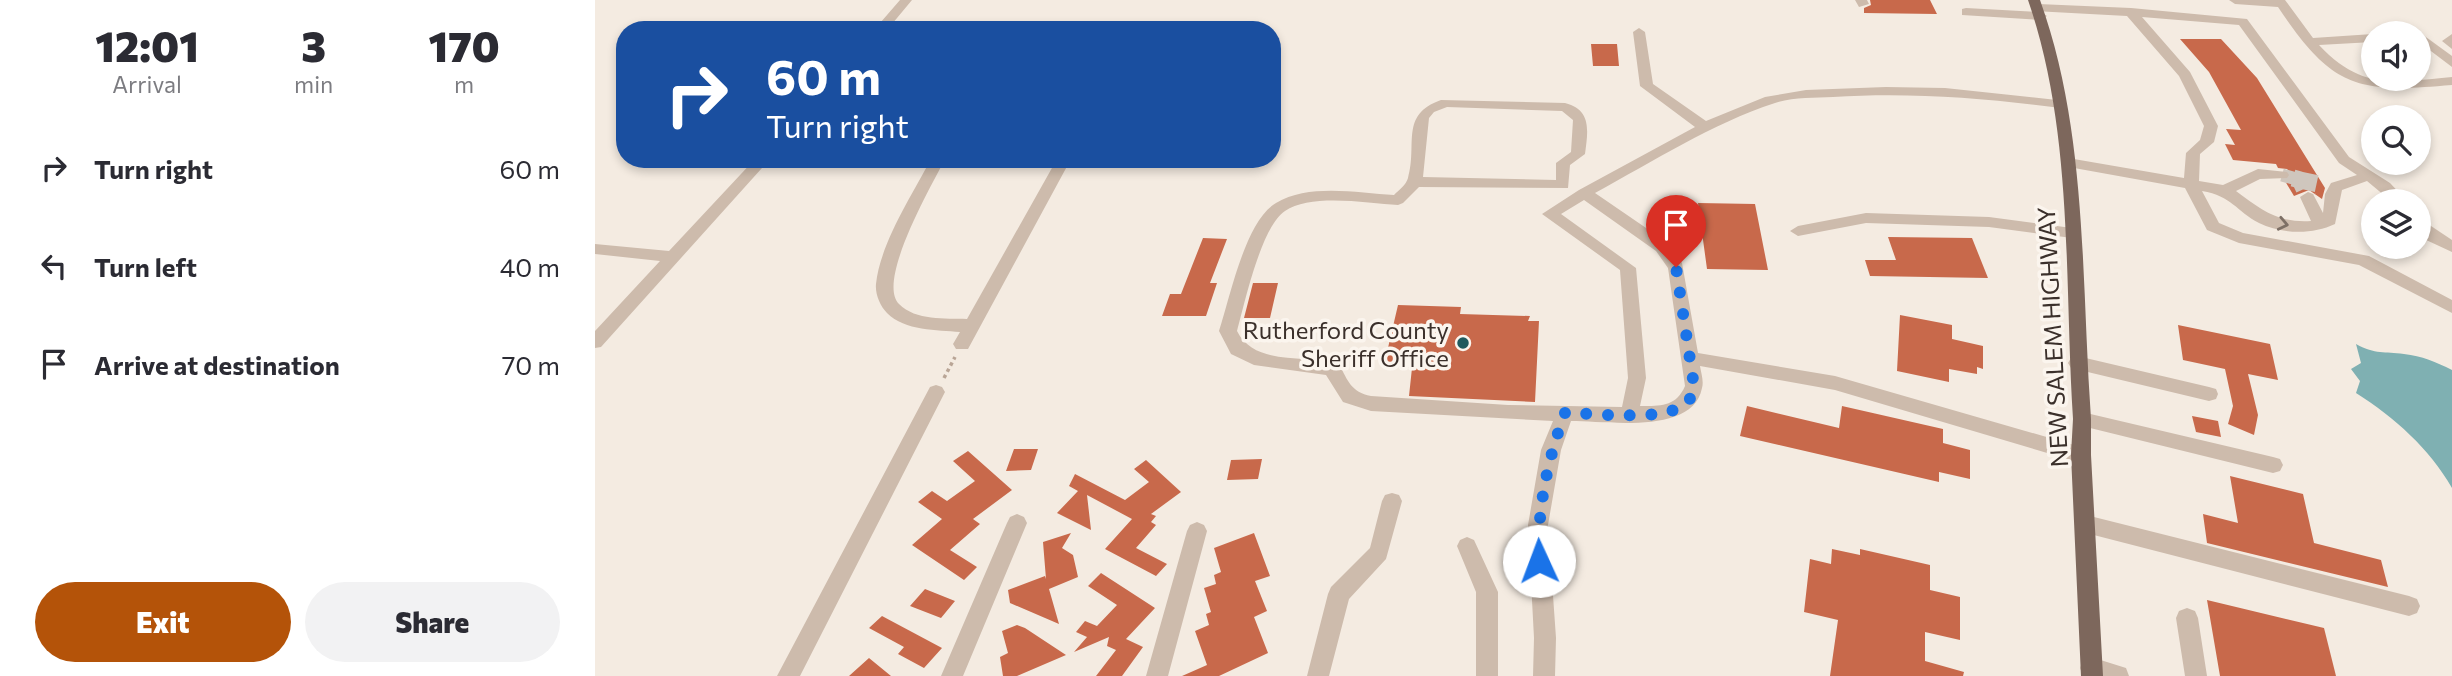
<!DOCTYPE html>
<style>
body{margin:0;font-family:Commissioner,sans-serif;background:#f2f2f3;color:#2b2b33;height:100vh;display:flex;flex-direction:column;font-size:26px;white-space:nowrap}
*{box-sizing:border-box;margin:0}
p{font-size:23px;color:#7c7c81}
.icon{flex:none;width:38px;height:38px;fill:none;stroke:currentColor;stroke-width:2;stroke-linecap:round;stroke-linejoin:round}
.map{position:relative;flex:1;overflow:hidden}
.panel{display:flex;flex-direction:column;background:#fff;width:595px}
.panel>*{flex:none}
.hud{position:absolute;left:21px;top:21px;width:665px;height:147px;border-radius:28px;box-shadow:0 4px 10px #0003;background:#1a4fa0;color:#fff;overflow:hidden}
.fabs{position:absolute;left:1766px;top:21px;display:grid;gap:14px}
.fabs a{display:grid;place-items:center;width:70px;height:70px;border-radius:50%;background:#fff;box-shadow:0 4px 10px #0003;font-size:35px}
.pin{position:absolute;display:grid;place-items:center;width:60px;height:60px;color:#fff;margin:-72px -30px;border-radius:50% 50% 50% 0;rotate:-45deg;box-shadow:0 0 7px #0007}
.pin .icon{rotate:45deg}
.me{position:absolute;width:77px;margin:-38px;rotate:358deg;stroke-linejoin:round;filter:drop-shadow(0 0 5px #0008)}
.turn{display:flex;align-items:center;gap:24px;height:147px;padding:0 35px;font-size:32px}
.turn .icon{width:91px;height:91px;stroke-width:2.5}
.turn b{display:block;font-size:49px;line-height:60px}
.eta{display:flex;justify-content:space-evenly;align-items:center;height:119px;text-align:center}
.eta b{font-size:42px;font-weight:800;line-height:49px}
.primary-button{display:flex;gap:14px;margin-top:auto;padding:14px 35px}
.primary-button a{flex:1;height:80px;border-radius:42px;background:#b45309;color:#fff;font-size:28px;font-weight:800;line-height:80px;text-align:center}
.primary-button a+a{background:#f2f2f3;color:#2b2b33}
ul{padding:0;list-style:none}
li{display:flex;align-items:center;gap:21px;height:98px;padding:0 35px}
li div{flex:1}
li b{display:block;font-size:26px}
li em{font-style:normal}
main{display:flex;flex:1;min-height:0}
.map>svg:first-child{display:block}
.water{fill:#7fb0b2}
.building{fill:#c8694b}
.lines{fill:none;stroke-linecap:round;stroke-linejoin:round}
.minor-tunnel-far1{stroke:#cfc6bd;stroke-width:13;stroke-dasharray:13 7;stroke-linecap:butt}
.minor-tunnel{stroke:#cfc6bd;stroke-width:17;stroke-dasharray:17 9;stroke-linecap:butt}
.path{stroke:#b9a596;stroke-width:3.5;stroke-dasharray:3.5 3.5;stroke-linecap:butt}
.minor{fill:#cdbbac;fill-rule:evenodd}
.major{fill:#7d675c;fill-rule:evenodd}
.oneway{stroke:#7d6f65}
.route{stroke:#1a73e8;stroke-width:12;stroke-dasharray:0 21.6}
.poi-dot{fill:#1f5a5e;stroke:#fbf5ee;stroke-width:2.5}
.labels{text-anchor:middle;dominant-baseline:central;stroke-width:7;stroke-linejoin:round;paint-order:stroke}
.poi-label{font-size:24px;fill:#3b302b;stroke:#fbf5ee;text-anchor:end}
.street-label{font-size:24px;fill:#3b302b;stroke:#fbf5ee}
</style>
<main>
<section class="panel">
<div class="eta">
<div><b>12:01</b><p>Arrival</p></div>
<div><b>3</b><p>min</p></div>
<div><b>170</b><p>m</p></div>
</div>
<ul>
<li><svg class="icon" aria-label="right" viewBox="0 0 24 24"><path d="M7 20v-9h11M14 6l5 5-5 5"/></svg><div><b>Turn right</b></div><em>60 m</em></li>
<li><svg class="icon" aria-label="left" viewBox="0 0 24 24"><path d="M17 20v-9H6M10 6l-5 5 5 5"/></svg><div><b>Turn left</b></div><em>40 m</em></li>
<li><svg class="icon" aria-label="arrive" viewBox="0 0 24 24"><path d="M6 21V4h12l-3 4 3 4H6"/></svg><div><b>Arrive at destination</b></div><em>70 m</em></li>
</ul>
<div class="primary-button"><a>Exit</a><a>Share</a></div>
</section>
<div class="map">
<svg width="1857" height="676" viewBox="0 0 1857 676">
<rect width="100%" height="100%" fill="#f4ebe1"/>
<path class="water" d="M1761,344c20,11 28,7 48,10 18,2 32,8 48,16v118c-23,-40 -57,-70 -96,-95l4,-12 -9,-12 10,-6z"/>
<path class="building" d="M1275,0h60l7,14 -73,-1v-5l7,-3z
M1585,39h41l36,39 68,110 -3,11 -13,-9 -15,6 -9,-15 4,-2 2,-5 -4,-5 -9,-1 -2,-4 -43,-4 -8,-16 10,1 -9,-16 15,1 -32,-58z
M996,44h26l2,22h-26z
M1103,203l57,1 13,66 -61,-1z
M1293,237l84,1 16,40 -118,-2 -5,-16h31z
M608,238l24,1 -17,44h7l-11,33h-44l8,-22h11z
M658,283h25l-8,35h-26z
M803,305l63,2 -1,7 70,2 -2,5h11l-4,81 -126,-6 3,-28 -28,-3z
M1305,315l52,10v14l31,7v23l-6,-2v7l-28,-5v13l-52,-11z
M1583,325l92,19 8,36 -30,-6 10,41 -4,20 -26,-11 5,-18 -8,-37 -42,-9z
M1152,406l92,22 3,-22 101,23v14l27,7v29l-31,-7v10l-199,-46z
M1597,416l26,5 3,16 -25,-5z
M419,449h24l-7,21 -25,1z
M373,451l44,39 -39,29 7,5 -30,26 27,17 -13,13 -52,-35 30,-26 -24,-17 14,-11 15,10 28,-20 -22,-20z
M667,459l-4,20 -31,1 4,-20z
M551,460l35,32 -30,22 5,2 -5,6 5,3 -20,23 31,16 -11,12 -51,-27 27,-30 -45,-24 4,35 -34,-17 21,-22 -9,-5 6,-12 50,26 24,-18 -15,-13z
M1635,476l73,18 11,49 67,17 7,27 -181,-44 -4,-29 35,9z
M476,533l-9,15 11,7 5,22 -29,12 10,35 -49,-21 -2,-13 37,-14 1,3 -3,-37z
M659,533l16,43 -15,5 12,30 -13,6 14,36 -49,23h-37l25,-11 -12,-34 14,-6 -3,-11 5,-2 -7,-24 12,-4 -2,-9 7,-3 -7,-24z
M1237,549l28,6v-6l70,16v25l30,7v43l-35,-8v29l39,11 -1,4h-133l8,-56 -34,-8 6,-53 21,5z
M506,573l54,35 -29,31 17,8 -21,29h-26l20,-26 -9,-4 2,-9 -35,15 13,-15 -11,-5 9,-11 12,5 20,-21 -29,-19z
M330,589l30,12 -14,17 -31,-12z
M1612,600l117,28 12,48h-116z
M287,616l60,32 -18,20 -26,-14 6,-7 -35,-19z
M422,625l8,3 41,27 -49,21h-14l-3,-19 8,-4 -6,-22z
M274,658l22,18h-42z"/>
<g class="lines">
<path class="minor-tunnel-far1" d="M1687,175l18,5"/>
<path class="minor-tunnel" d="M1698,178l7,2 8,17
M1705,180l23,5"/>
<path class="path" d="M349,378l11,-21"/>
<path class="minor" d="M305,0h12l-25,30h-13z
M1260,0h12l2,4 -10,3z
M1634,0h56l28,38 60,-4v8l-54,3c43,46 76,37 133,32v8c-95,8 -119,4 -174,-78l-43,-3z
M1443,4l93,4 116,11 102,138 41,26 17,18h-16l-24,-20 -25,9 -7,34c-23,11 -53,10 -76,-1 -23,-12 -27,-27 -57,-32l17,32 24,10 126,23 83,44v13l-93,-48 -120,-22 -32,-13 -22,-42 -122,-22 -2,-3 7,-5 116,20 2,-25 14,-13 4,-14 -25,-50 -52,-60 -93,-5v-6zM1547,17l97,8 100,138 18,12 -26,8 -6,11 -2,19 -10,-19 -5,-2 -8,5 11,24c-34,2 -49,-11 -75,-30l24,-12 27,-1 2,-3 -2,-3 -29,-3 -35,16 -24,-4 1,-27 14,-12 4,-16 -28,-54z
M1371,8l75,4 6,4 -6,4 -79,-5v-6z
M1044,28l6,4 8,52 53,37 59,-24 41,-7 80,-3 59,1 121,13v6l-5,1c-76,-10 -152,-16 -228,-11 -19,1 -40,0 -58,6 -64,21 -121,58 -180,90l73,50 14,20 16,90 137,23 246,71 7,2 3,6 -3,6 -7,2 -246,-73 -135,-24c1,7 4,15 2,22 -9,47 -95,33 -131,33l-10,29 -13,75 8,113 -1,38h-22l1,-38 -6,-113 13,-75 12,-29 -182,-10 -28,-9 -17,-27 -72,-10 -23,-11 -12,-23c11,-33 26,-110 57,-128 33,-20 82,-10 118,-8 5,-5 12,-10 14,-17 10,-34 -9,-63 33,-78l124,3c27,7 23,28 20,51l-15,11 -2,23 -149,-1 -16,16 -5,2c-30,-2 -88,-12 -113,6 -24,16 -40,91 -48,120 18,36 69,23 102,33 9,17 12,28 32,32l137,9 114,2 6,-29 -8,-108 -78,-56 37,-24 116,-63 -55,-41 -7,-54zM852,107l115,4 11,9 -2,32 -15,11v17l-133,-3 6,-59 5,-6zM989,200l72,51 12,17 17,118c-9,21 -25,20 -45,20l6,-28 -10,-110 -75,-54z
M1824,32l33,24v11l-33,-25v-9h-4z
M1857,34v15l-10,-8z
M160,159h15l-169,188 -6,1v-17l65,-70 -65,-7v-10l74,7z
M336,159h14c-13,26 -69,122 -46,145 17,17 46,14 68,15l90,-160h14l-103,190h-12l-3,-5 7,-12c-23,-2 -55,-1 -73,-19 -7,-7 -12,-19 -11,-29 4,-40 36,-89 55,-125z
M1271,213l123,4 83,11 8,5 -8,5 -83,-11 -123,-4 -68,13 -8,-5 8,-5z
M1824,218l33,22v12l-28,-13 -5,-7z
M1482,356l132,31 7,2 2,5 -2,5 -7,2 -138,-33 -3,-5 3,-5z
M341,385l6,2 3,5 -145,284h-23l153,-289z
M1487,412l191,45 7,2 3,6 -3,6 -7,2 -191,-47 -7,-2 -2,-5 2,-5z
M797,493l7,2 3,6 -16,58 -37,40 -20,77h-22l21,-82 3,-7 39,-39 12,-47 3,-6z
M422,514l7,3 3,6 -64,153h-22l66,-153 3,-6z
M1491,515l323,81 8,3 3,7 -3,7 -8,3 -323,-83 -7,-3 -3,-6 3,-6z
M602,522l7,3 3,6 -39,145h-22l41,-145 3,-6z
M872,537l7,3 24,52v84h-22v-84l-19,-46 3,-6z
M1592,608l8,3 3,7 9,58h-22l-9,-58 3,-7z
M1496,657l35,11 3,8h-46l-3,-8 3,-8z"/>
<path class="major" d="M1433,0h12c48,133 41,280 51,419v36l12,221h-22l-10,-221 2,-36c-9,-139 1,-286 -45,-419z"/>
</g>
<defs><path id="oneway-chevron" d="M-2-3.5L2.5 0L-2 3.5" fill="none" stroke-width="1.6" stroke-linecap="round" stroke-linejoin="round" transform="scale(1.75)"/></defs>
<use class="oneway" href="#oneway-chevron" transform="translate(1688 224) rotate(12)"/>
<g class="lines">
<path class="route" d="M944,561c-2,-51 8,-100 26,-148 28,0 103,10 123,-11 3,-4 5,-11 6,-16l-18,-119"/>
</g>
<circle class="poi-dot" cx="868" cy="343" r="7"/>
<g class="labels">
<g class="poi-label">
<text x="854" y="329">Rutherford County<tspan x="854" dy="28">Sheriff Office</tspan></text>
</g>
<g class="street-label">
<text transform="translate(1457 337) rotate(-93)">NEW SALEM HIGHWAY</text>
</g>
</g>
</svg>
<div class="fabs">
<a><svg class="icon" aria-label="sound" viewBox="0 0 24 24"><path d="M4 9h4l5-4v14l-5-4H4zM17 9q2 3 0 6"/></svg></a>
<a><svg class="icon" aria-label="search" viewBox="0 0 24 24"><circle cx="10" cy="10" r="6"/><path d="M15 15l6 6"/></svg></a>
<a><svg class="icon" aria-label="layers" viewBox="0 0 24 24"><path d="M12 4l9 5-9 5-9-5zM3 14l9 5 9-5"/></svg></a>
</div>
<div class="pin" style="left:1081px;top:267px;background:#d93025"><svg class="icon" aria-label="arrive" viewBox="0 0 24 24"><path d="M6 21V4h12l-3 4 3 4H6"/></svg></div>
<svg class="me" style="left:944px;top:561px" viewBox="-20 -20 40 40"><circle r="19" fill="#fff"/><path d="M0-13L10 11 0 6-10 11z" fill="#1a73e8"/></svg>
<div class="hud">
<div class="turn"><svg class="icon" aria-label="right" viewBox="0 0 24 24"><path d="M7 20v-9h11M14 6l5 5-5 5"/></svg><div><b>60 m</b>Turn right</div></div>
</div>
</div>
</main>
